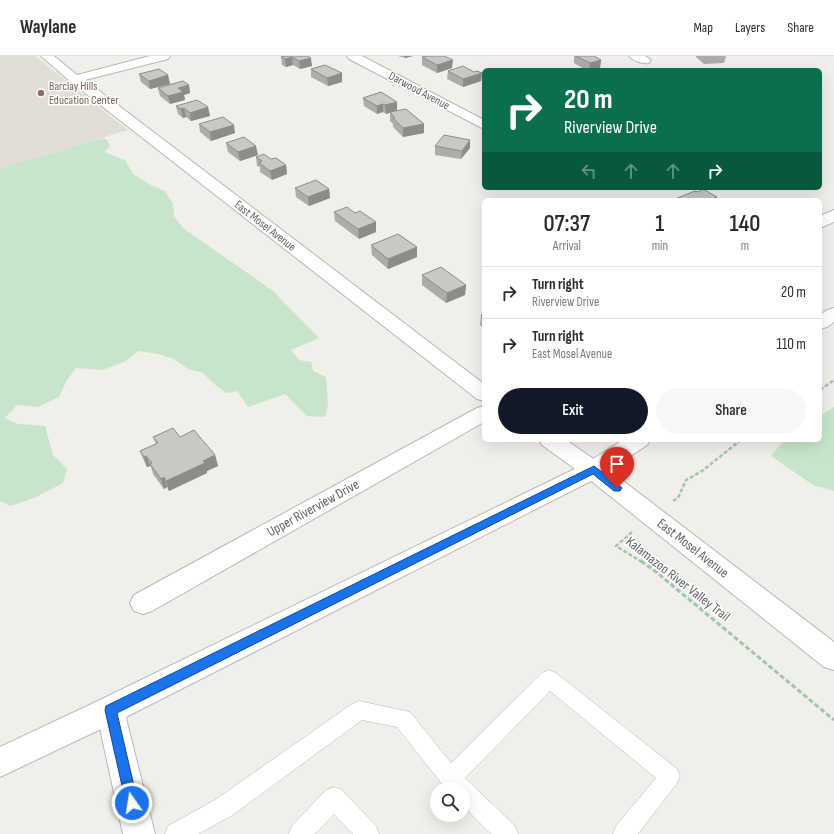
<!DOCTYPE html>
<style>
body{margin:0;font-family:"Sofia Sans Condensed",sans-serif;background:#f7f7f7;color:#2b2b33;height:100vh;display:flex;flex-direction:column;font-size:15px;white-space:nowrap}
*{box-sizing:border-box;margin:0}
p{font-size:13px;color:#7c7c81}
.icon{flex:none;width:22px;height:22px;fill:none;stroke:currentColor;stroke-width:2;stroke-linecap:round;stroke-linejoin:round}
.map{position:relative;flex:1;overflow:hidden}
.sheet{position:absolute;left:482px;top:142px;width:340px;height:244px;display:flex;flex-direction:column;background:#fff;border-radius:6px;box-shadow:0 4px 16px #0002}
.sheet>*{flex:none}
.guide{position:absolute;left:482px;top:12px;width:340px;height:122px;border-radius:6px;box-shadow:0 4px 16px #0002;background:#0b6e4f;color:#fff;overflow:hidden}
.tools{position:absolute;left:430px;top:726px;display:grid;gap:8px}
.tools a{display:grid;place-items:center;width:40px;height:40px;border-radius:50%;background:#fff;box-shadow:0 4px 16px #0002;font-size:20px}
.pin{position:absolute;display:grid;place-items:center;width:34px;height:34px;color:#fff;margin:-41px -17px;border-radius:50% 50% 50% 0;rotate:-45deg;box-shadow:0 0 4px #0007}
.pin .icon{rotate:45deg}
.me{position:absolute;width:44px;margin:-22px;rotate:347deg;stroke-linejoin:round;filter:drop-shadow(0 0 3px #0008)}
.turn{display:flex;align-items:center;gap:14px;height:84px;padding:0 16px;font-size:18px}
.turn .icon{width:52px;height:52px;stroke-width:2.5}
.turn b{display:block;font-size:28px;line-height:34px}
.lanes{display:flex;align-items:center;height:38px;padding:0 16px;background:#0003;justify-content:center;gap:20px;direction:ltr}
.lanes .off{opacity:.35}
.eta{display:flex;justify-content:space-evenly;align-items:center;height:68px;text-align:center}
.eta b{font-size:24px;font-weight:600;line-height:28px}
.action{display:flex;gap:8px;margin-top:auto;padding:8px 16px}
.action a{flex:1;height:46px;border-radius:24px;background:#111827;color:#fff;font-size:16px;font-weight:600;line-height:46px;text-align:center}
.action a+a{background:#f7f7f7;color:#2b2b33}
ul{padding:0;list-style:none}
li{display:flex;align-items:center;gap:12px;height:52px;padding:0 16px;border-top:1px solid #e1e1e2}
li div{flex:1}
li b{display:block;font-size:15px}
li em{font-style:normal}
header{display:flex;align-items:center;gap:24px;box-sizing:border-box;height:56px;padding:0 20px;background:#fff;border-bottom:1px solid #e1e1e2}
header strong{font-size:19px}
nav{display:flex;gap:22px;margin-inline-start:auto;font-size:14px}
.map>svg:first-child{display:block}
.education{fill:#e0ded7}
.green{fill:#c8e5cb}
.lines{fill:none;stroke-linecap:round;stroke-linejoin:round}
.lane-casing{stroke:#b5b7bb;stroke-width:1}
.street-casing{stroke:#b5b7bb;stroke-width:2}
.secondary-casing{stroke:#b7b9be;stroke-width:2}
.path-far1{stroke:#a2c5b0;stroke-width:2.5;stroke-dasharray:4 2;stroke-linecap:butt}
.path{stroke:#a2c5b0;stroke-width:3;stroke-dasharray:5 2.5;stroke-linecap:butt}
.lane{fill:#fff;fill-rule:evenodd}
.street{fill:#fff;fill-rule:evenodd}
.secondary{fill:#fff;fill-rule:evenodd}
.wall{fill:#adada8}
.shaded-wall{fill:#8d8d88}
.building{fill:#c9c9c3;stroke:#8d8d88}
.route{fill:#1a73e8;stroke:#114b97}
.education-dot{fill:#8d6e63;stroke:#fff;stroke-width:1.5}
.labels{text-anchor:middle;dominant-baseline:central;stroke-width:3;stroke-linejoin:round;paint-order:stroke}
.far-education-label{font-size:12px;fill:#785e54;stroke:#fff;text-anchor:start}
.far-street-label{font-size:12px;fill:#606267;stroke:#fff}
.street-label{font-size:14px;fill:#606267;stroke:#fff}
</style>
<header>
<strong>Waylane</strong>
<nav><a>Map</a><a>Layers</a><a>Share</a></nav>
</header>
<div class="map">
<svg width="834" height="778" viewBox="0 0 834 778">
<rect width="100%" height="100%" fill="#f0efe9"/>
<path class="education" d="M0,0h35l93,74 -128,38z"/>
<path class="green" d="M102,82l5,2 3,6 -6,6 21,8 8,14 18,11 14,6 8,13 1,12 9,12 90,63 46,47 -28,12 8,10 12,2 2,9 13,6 2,28 -3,12 -18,-1 -22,-22 -37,13 -11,-16 -11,2 -13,-10 -10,-10 -15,-4 -14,-10 -15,-5 -21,-3 -14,11 -22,8 -26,-2 -9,12 -8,17 -21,10 -21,-2 -12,13 13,6 27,2 8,29 14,14 -4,14 -27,14 -26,9 -10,-5v-333z
M834,351v84l-21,-6 -42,-29 13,-16h36v-24z"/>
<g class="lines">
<g class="lane-casing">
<path id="lane" d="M549,614l7,3 121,96 3,7 -3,7 -39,51h-25l3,-8 40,-48 -106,-87 -85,87 50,48 3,8h-27l-28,-28v-17h-17l-49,-62 -35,-7 -131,96 -33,18h-33l3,-8 47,-26 137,-96 7,-3 51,11 41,51 91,-90z
M334,731l8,3 34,36 3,8h-26l-19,-20 -19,20h-26l3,-8 34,-36z"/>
</g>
<g class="street-casing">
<path id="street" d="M41,0h13l23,19 73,-19h20l-2,3 -83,21 399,304v17l-7,-2 -406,-317z
M347,0h15l122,64v9l-135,-70z
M629,0h16l6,4 -2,3c-6,1 -16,-2 -20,-7z
M834,154v12l-14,6v-12z
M484,350v16l-332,189 -9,3 -9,-3 -4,-8 4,-8 343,-187z
M539,384h27l35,24 233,178v28l-10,-3 -239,-191 -43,-31z
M110,641l10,3 4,10 31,124h-32l-27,-124 4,-10z"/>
</g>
<g class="secondary-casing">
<path id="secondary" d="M834,252v14l-7,5 -7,2v-14l7,-5z
M623,384h27l-3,5 -46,31 -481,244 -120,57v-30l100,-47 485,-236z"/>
</g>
<path class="path-far1" d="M820,334l14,-10
M673,445l5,-3 8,-18 16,-9 39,-31
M632,476l-16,14 26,16"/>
<path class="path" d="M641,505l14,10 179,149"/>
<use href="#lane" class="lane"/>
<use href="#street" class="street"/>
<use href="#secondary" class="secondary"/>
</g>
<path class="wall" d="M308,0l4,10 -12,3 -7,-4 -7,2 -4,-2 -1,-8z
M398,0h15l-8,2z
M574,0h20l7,4 -1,8 -7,2h-7l-12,-7z
M696,0h30l-2,7 -20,1 -8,-7z
M422,1l30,11 -15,5 -15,-8z
M311,13l31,13 -14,4 -17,-9z
M448,15l26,1 8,1 -1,8 -18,6 -16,-8z
M139,18l29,1 2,9 -20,5 -9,-7z
M189,29l1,8 -6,2 1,5 -15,4 -10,-8 -2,-8z
M381,36l16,18 -5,2 32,12v9l-21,4 -10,-10v-3l-3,-3v-8l-4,1 -3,-2 -6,2 -13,-8 -1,-8z
M176,50l32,1 2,9 -19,5 -5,-4 -3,1 -5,-4z
M199,68l36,9 -24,8 -11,-9z
M470,84v8l-9,11 -26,-4v-9z
M226,87l32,12 -18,6 -12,-9z
M256,101l15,2 15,6 1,9 -15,6 -12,-8v-5l-3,-1z
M295,132l34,1 1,9 -21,8 -13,-9z
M334,156l21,1 21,9v10l-17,7 -24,-18z
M371,189l46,12 -29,12 -16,-14z
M422,219l44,10 -1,10 -19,8 -24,-18z
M484,258v14l-4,-3 1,-10z
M153,381h27l35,18 3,11 -11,5v2l-38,18 -2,-4 -3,2 -11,-15 -2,-7 -1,-1 -3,1 -3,-6 -4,-10 16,-7z"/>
<path class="shaded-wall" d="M405,0h8l-8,2z
M292,1l1,8 -7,2 -1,-8z
M311,2l1,8 -12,3 -1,-8z
M453,4l-1,8 -15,5v-8z
M601,4l-1,8 -7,2h-4l1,-7z
M342,17v9l-14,4 -1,-8z
M482,17l-1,8 -18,6v-8z
M168,19l2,9 -20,5 -1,-8z
M189,29l1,8 -6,2 1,5 -15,4 -2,-8 10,-8z
M397,46v8l-11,4 -1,-9z
M383,48v8l-6,2v-8z
M208,51l2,9 -19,5 -1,-8z
M184,52l2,9 -3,1 -2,-9z
M424,68v9l-21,4v-9z
M234,69l1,8 -24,8 -1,-9z
M470,84v8l-9,11 1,-8z
M256,90l2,9 -18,6 -2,-9z
M286,109l1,9 -15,6 -2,-9z
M329,133l1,9 -21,8 -1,-9z
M717,141l-1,3h-4v-1z
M376,166v10l-17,7 -1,-10z
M417,191v10l-29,12v-10z
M466,229l-1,10 -19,8 1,-10z
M215,399l3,11 -11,5v2l-38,18 -3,-10z
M146,400l4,10 -3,1 -3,-10z
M164,421l3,10 -3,2 -3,-10z"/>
<path class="building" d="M286,0h22l3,2 -12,3 -7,-4 -7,2 -4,-2z
M427,0h17l9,4 -16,5 -15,-8z
M576,0h18l7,4 -11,3z
M325,9l17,8 -15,5 -16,-9z
M463,10l11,6 3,-1 5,2 -19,6 -15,-8z
M159,13l9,6 -19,6 -10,-7z
M183,25l6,4 -11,3 5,4 -15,4 -10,-8z
M381,36l16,10 -12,3 -2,-1 -6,2 -14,-8z
M197,44l11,7 -18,6 -6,-5 -3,1 -5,-3z
M406,53l18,15 -21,4 -10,-10h2l-5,-6z
M223,61l11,8 -24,7 -11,-8z
M444,79l26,5 -8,11 -27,-5z
M244,81l12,9 -18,6 -12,-9z
M264,98l7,5 5,-1 10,7 -16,6 -11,-8 3,-2 -6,-4z
M316,124l13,9 -21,8 -13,-9z
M703,133l14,8 -5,2 2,1h-37l-2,-1 20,-8 3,1z
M347,151l8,6 5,-2 16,11 -18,7 -24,-17z
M398,178l19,13 -29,12 -17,-14z
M441,211l25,18 -19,8 -25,-18z
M484,258v4l-3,-3z
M173,372l7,9 14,-7 21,25 -12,6 2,2 -39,18 -2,-4 -3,2 -11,-15 2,-1 -6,-7 -2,1 -4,-6 18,-8 -5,-6z"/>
<path class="route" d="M594,410l26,20 2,2 -2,3h-6l-21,-17 -476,239 21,90 -2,5 -4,1 -5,-1 -22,-98 1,-4z"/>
<circle class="education-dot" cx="41" cy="37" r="4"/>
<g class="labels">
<g class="far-education-label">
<text x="49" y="30">Barclay Hills<tspan x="49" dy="14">Education Center</tspan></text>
</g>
<g class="far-street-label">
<text transform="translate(419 35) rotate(28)">Darwood Avenue</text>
<text transform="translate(265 170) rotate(38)">East Mosel Avenue</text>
</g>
<g class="street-label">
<text transform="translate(313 452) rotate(-29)">Upper Riverview Drive</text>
<text transform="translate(693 492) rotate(38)">East Mosel Avenue</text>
<text transform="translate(678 523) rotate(38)">Kalamazoo River Valley Trail</text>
</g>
</g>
</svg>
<div class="tools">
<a><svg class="icon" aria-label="search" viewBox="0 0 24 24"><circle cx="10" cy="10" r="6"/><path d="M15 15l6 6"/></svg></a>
</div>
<div class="pin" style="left:617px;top:432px;background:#d93025"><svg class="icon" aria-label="arrive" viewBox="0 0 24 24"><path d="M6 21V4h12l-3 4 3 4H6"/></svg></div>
<svg class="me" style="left:132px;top:747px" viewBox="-20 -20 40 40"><circle r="17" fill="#1a73e8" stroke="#fff" stroke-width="3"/><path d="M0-11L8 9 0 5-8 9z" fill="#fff"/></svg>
<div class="guide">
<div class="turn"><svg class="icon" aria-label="right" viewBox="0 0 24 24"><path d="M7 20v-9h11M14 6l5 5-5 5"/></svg><div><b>20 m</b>Riverview Drive</div></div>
<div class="lanes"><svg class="icon off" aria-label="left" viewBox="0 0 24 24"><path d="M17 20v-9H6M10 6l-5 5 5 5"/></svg><svg class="icon off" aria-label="ahead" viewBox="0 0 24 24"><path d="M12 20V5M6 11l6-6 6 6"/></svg><svg class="icon off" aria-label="ahead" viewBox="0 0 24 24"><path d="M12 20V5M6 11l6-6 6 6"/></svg><svg class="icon" aria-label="right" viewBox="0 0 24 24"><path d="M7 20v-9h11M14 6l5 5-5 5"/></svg></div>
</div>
<section class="sheet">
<div class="eta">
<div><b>07:37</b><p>Arrival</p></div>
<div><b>1</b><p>min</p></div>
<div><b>140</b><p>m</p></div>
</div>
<ul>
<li><svg class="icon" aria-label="right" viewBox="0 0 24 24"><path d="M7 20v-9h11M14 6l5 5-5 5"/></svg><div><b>Turn right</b><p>Riverview Drive</p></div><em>20 m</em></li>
<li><svg class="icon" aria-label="right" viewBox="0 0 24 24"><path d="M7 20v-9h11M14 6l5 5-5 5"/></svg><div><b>Turn right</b><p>East Mosel Avenue</p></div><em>110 m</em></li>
</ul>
<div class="action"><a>Exit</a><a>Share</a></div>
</section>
</div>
